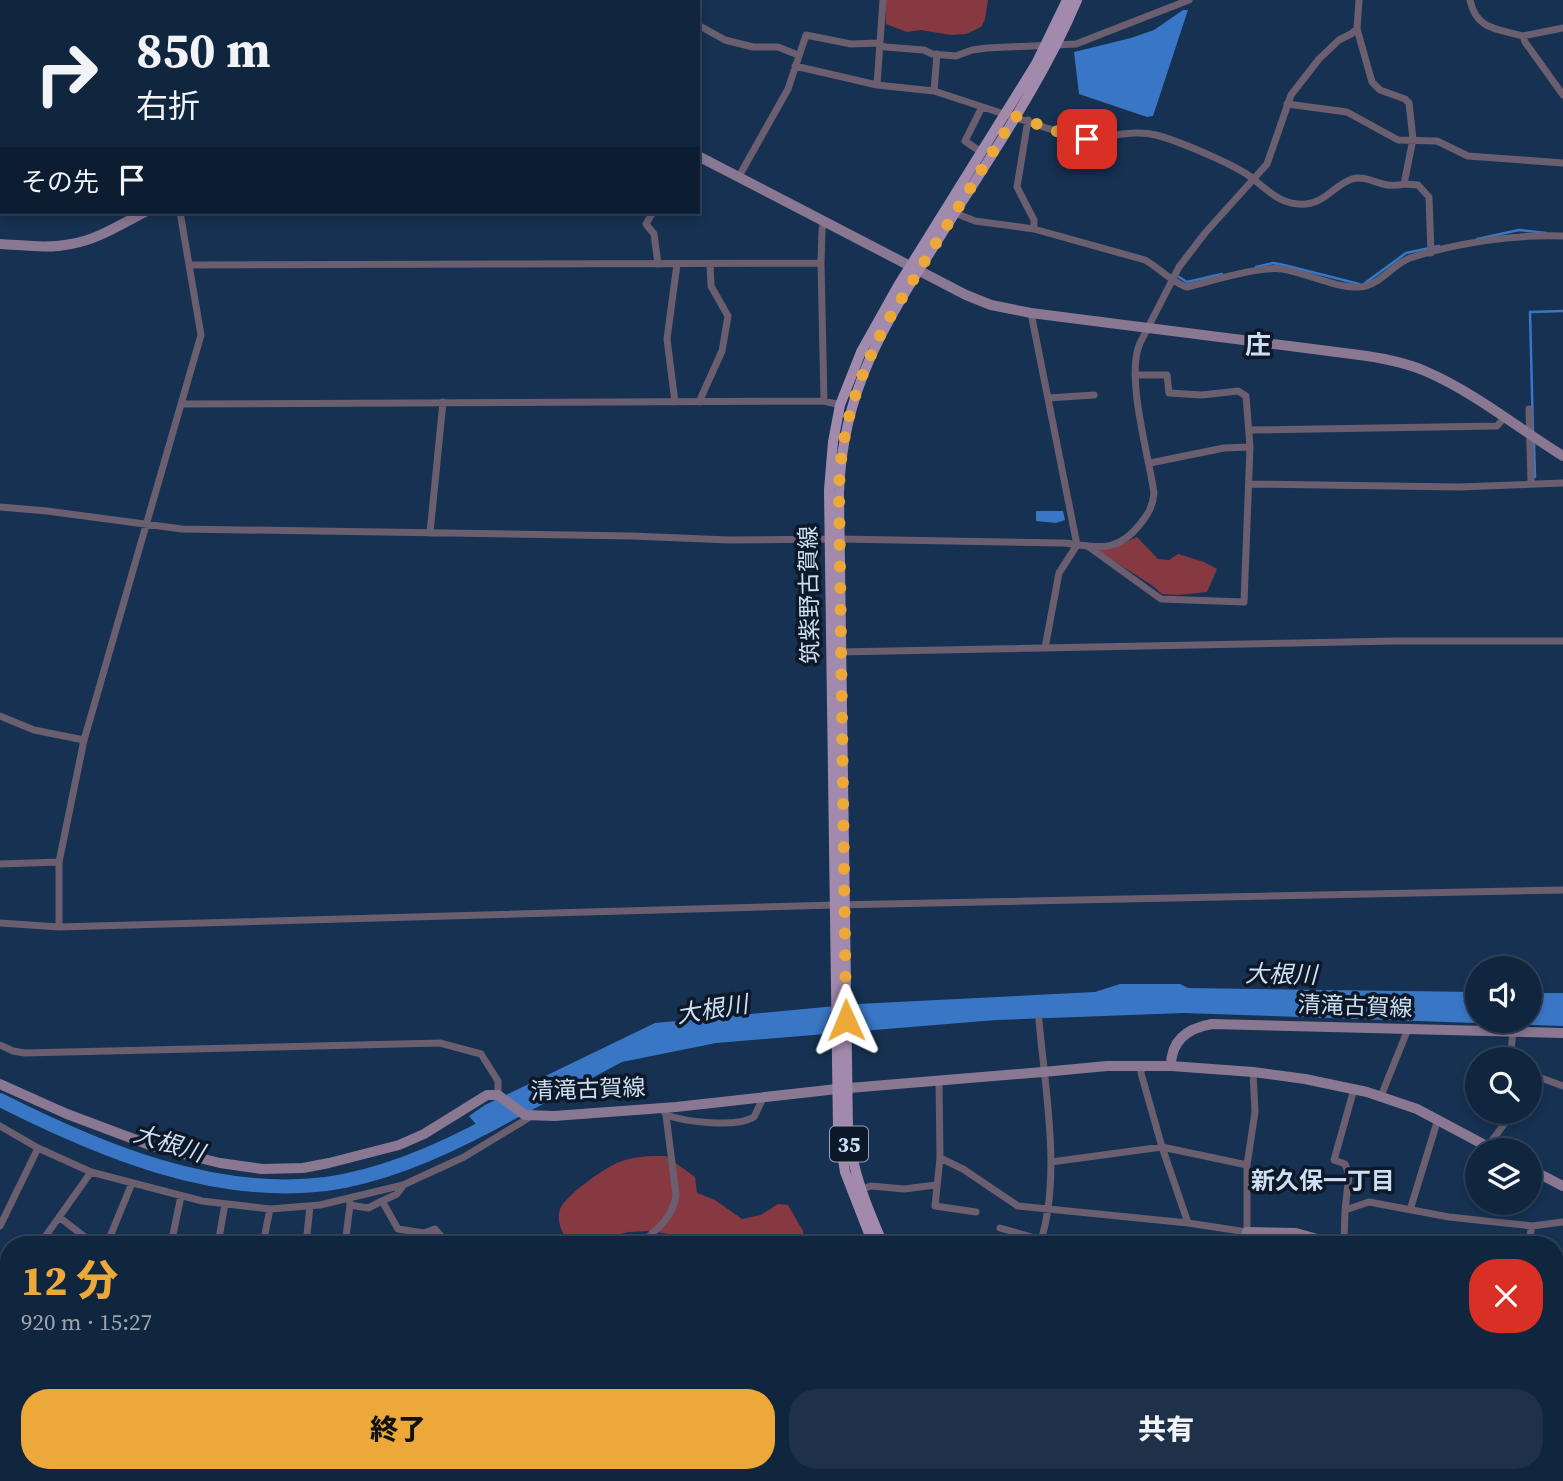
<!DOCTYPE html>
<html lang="ja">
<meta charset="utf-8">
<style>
body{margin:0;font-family:"Source Serif 4","Noto Sans JP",serif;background:#1e3149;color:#f1f3f6;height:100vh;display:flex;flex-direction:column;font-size:26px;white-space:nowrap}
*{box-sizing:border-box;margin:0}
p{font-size:23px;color:#9ca5b0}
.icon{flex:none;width:38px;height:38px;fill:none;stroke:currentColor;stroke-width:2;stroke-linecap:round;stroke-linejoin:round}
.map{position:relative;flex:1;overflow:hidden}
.panel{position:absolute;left:0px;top:1236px;width:1564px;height:247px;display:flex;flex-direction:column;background:#10253e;border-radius:28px 28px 0 0;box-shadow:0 4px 10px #0003,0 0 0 2px #304258}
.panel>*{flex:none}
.guide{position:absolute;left:0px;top:0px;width:700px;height:214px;box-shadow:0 4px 10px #0003,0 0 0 2px #304258;background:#10253e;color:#f1f3f6;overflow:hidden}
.tools{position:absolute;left:1465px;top:956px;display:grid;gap:14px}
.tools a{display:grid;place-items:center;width:77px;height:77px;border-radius:50%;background:#10253e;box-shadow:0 4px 10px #0003,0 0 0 2px #304258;font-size:35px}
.pin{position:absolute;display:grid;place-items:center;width:60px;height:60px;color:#fff;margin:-30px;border-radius:14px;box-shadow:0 4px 10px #0006}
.me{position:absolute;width:77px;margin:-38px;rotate:359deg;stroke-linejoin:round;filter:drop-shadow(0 0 5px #0008)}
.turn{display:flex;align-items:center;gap:24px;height:147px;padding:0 21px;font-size:32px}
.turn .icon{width:91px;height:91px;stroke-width:2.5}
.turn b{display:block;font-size:49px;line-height:60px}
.then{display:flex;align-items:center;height:66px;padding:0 21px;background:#0003;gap:14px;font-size:26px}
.round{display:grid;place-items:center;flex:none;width:74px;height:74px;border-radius:28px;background:#1e3149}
.overview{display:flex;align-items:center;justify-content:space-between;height:119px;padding:0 21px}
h1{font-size:42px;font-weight:800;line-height:52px;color:#eca93a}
.action{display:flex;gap:14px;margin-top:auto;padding:14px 21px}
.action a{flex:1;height:80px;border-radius:28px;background:#eca93a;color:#111;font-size:28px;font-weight:800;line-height:80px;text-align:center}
.action a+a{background:#1e3149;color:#f1f3f6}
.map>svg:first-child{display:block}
.green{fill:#873941}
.water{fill:#3977c6}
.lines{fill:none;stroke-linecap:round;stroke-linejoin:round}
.stream{stroke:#3977c6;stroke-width:2.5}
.river{stroke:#3977c6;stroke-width:14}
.street{stroke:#6a5e6f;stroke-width:7}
.secondary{stroke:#8a7792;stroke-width:10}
.primary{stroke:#a28aad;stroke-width:10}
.highway{stroke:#b99bc6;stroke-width:12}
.route{stroke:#eca93a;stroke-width:12;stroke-dasharray:0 21.6}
.labels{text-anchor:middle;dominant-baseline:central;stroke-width:7;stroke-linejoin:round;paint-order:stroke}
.shield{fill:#0d1928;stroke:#94a3b6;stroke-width:2}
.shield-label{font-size:21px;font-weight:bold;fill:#cedef3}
.street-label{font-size:23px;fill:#cedef3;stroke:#0d1928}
.water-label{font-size:24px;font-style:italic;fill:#cfdef3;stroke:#0d1928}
.neighbourhood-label{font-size:24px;font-weight:bold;fill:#cedef3;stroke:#0d1928}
.quarter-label{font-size:26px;font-weight:bold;fill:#cedef3;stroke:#0d1928}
</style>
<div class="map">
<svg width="1563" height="1481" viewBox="0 0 1563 1481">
<rect width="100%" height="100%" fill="#163152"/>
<path class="green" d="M885,0h103l-3,19 -4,8 -15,7 -15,1 -30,-5 -14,2 -21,-8z
M1137,537l21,22 11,1 9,-6 26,8 13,7 -10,23 -29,3 -16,-1 -9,-8 -53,-34v-3l16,-2z
M666,1156l29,21 2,16 18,7 27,19 19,-4 17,-11 10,1 15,26 1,13h-95l-20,-7 -40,-6 -20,1 -44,10 -19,-4c-6,-9 -10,-21 -5,-31 8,-14 41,-37 56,-44 16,-7 32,-7 49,-7z"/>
<path class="water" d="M1183,10h5l-35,106 -6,1 -68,-23 -5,-42 57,-14 23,-8z
M1036,511h27l2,9 -9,3 -20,-2z
M1120,984h60l8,4 289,4v28h53v-27h33v33l-379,-13 -188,7 -280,23 -94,19 -137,73 -16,-19 16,-11 170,-82 202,-19 238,-12z"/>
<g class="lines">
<path class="stream" d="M1477,239l42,-9 27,3
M1256,267l17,-4 11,2 75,19
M1179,277l8,5 35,-8
M1365,283l41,-30 33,-7
M1533,432l-3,-120 33,-1
M1534,442l1,35"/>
<path class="river" d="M0,1100c99,50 213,98 326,84 59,-8 119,-35 170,-63"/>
<path class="street" d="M669,0v2
M1359,0l-2,29 15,53 8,8 25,9 4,4 4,36 -9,45 14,1 11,12 2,56
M1470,0c6,30 28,29 53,36l2,6 38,53
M698,25l27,15 28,7h25l20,8
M1523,36l40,-8
M795,66l82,19 57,6 137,45c30,6 57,-8 85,-1 23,6 69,26 89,38 20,13 32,33 61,31 18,-1 30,-20 46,-25 17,-5 29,11 52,5
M877,85l6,-85
M934,91l3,-37
M1287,104l60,8 51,28 39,1 31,15 95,7
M1028,120l-11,67 17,33v9
M981,152l-16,-11 17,-34
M738,178l50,-89 18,-54 45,9 26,-1 8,4 39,3 8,4 24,2 16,-6 15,-2 89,-4 113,-44
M653,212l-7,12 8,10 4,30
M955,213l20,8 59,8 111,31c13,7 29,24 42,27 25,-6 71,-21 95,-18 25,4 52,19 78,18 19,-1 33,-23 50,-29 45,-15 106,-24 153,-22
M191,265l630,-2
M1031,313l46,232 -18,28 -14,75
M1048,398l46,-3
M824,401l-3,-138 1,-33 2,-9
M675,402l-8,-63 10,-75
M699,402l23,-51 6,-35 -17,-30 -1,-22
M181,404l643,-3 16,4
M1529,409l2,74
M1250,430l247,-4 7,-8
M1150,463l74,-15 26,-1
M1249,484l210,3 104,-4
M0,507l47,4 135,18 450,7 97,4 111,-1 224,4c35,4 53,11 77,-20 7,-9 12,-17 13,-30 -5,-37 -29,-117 -14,-150l39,-76 26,-34 62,-69 24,-69 28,-36 20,-19 12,-6 6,-5
M430,533l13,-131
M1089,547l72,52 83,3 6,-155 -4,-51 -8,-5 -36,4 -33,-2 -2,-18h-32
M839,652l556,-11h168
M0,716l34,14 50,10
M0,864l59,-2
M0,923l59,4 776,-22 728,-15
M59,927v-65l25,-122 117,-405 -21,-123
M1039,1020c6,71 23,156 1,224
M0,1045l13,6 12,2 415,-10 41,11 17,27v14
M1510,1059l3,-27
M1141,1065v8l21,74 26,76
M1530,1074l33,12
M939,1080l1,78 23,11 55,37 170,17 59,9v-67l8,-53 -2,-40
M1381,1096l27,-67
M666,1115c20,7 70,13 88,2l10,-21
M0,1126l38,22 53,24 111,29 68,8 50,-4 83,-20 61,-28 66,-40
M1488,1146l17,-23 1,-12
M940,1158l-5,48 41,6
M1051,1162l111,-15 85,18
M860,1190l11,-4 33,3 32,-4
M349,1198l1,7 18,3 14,-7 16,28 26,4 11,-4 13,15
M382,1201l15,-7 6,-8
M1345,1210l4,-35 -4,-11 -11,-4 20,-71
M1410,1210l28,-91
M59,1217l35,27
M0,1226l38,-78
M1000,1228l42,12
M652,1233l9,11
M345,1242l16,2
M40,1244l51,-72
M107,1244l25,-61
M171,1244l10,-48
M218,1244l7,-40
M263,1244l7,-35
M306,1244l4,-38
M345,1244l5,-39
M640,1244c16,-14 33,-26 36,-49l-10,-80 -4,-7
M1271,1244l2,-12
M1344,1244l1,-34 24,-8 80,15 83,9 31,-4
M1528,1244l4,-18
M0,1280l9,3
M1556,1313l7,3
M1556,1384l7,-10
M0,1389l9,59
M15,1474l2,7
M215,1474l1,6 4,1
M773,1474l11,7
M1095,1474l8,7
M1207,1474l16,7
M1305,1474l16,7
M1401,1474l15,7
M107,1481l9,-7
M415,1481v-7
M878,1481l2,-7
M1153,1481l3,-7
M1292,1481l3,-7
M1345,1481l3,-7"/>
<path class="secondary" d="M429,0l4,2
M517,2l2,-2
M698,156l268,139 25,10 40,8 321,41c25,3 50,7 73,17 49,21 93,57 138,85
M0,244c23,1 47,5 71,0 26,-4 50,-20 74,-32
M1171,1066c0,-26 17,-38 41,-42l351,9
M0,1084l67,30 88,33 65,16 42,6 41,-1 26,-5 70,-18 25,-11 63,-39h11l27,20 29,1 122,-9 161,-18 206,-17 64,-6h64l82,6 52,7 62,13 50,17 77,41
M1530,1169l33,17
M1247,1232l49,1 39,11
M1556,1398l7,7"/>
<path class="primary" d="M873,1244l-28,-72 -7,-42 -9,-640 4,-48 7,-37 21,-53 37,-66 138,-222 31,-64
M883,1244c-16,-37 -31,-73 -35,-114l-9,-637c3,-105 48,-173 102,-258 48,-77 101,-152 136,-235
M990,1474l6,7
M1002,1474l5,7"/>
<path class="highway" d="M1556,1442l7,-9
M1556,1461l7,-7
M1516,1481l8,-7
M1535,1481l8,-7"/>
</g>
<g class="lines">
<path class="route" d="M846,1020l-7,-528c1,-62 19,-115 48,-170l128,-206 55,20 17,3"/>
</g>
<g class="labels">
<rect class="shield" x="830" y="1126.5" width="38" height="35" rx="5"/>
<g class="shield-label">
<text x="849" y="1144">35</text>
</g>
<g class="street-label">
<text transform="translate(809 595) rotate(-91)">筑紫野古賀線</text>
<text transform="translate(1355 1006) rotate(2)">清滝古賀線</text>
<text transform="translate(588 1089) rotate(-2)">清滝古賀線</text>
</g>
<g class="water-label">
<text transform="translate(1281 974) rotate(1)">大根川</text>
<text transform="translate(712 1009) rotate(-9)">大根川</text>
<text transform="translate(169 1143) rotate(17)">大根川</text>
</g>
<g class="neighbourhood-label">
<text x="1323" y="1180">新久保一丁目</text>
</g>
<g class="quarter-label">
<text x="1258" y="345">庄</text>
</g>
</g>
</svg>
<div class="tools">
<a><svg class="icon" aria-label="sound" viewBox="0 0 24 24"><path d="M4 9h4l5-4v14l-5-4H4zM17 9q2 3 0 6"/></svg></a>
<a><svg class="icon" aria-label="search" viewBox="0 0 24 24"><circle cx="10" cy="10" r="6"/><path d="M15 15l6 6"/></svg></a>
<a><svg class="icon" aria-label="layers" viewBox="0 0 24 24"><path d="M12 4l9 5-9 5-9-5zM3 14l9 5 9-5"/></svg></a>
</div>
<div class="pin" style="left:1087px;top:139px;background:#d93025"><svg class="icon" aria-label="arrive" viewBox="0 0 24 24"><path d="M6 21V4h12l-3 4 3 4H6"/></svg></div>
<svg class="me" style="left:846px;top:1020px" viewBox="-20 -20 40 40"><path d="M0-17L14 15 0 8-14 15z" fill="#eca93a" stroke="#fff" stroke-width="4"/></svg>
<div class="guide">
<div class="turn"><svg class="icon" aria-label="right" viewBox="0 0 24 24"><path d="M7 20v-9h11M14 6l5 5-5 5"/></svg><div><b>850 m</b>右折</div></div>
<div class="then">その先<svg class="icon" aria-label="arrive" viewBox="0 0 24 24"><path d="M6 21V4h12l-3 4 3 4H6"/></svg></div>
</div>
<section class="panel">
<div class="overview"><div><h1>12 分</h1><p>920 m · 15:27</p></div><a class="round" style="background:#d93025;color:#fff"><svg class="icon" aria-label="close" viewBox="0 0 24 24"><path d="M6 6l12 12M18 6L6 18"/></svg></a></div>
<div class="action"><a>終了</a><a>共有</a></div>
</section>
</div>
